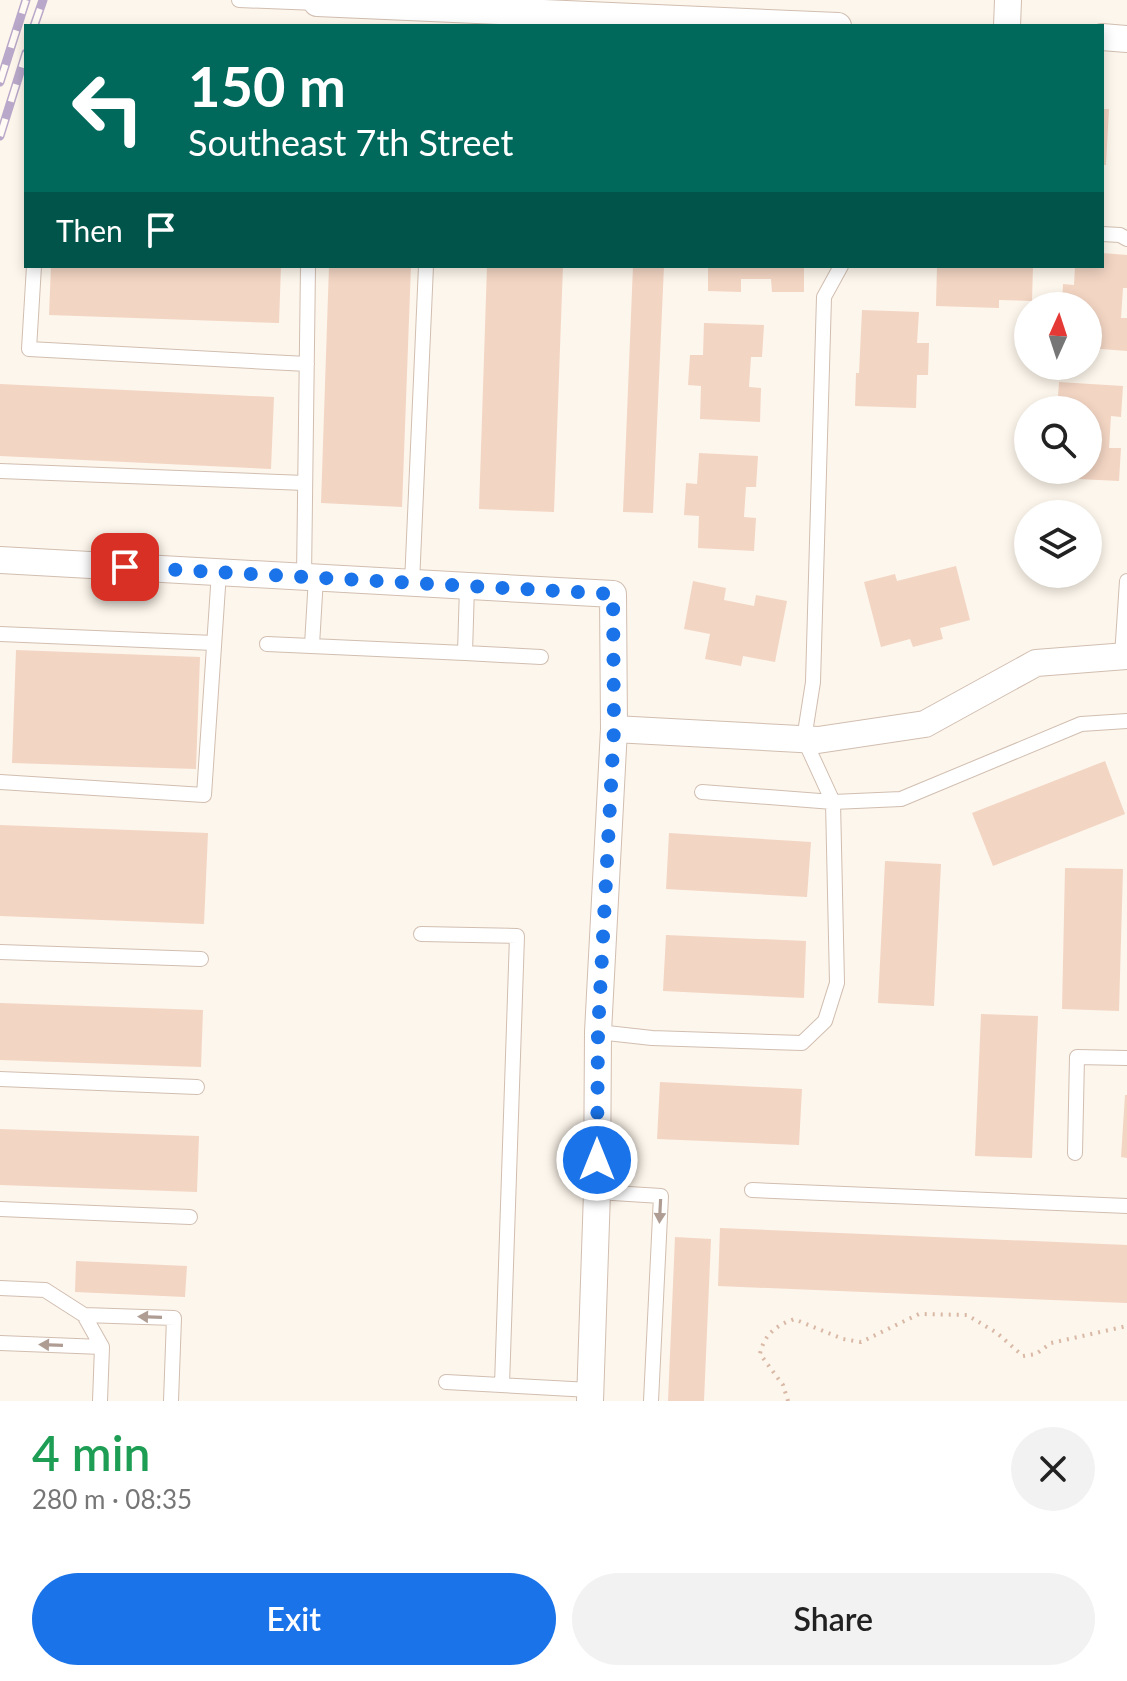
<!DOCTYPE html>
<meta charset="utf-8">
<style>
body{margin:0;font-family:Lato,sans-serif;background:#f2f2f2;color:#222;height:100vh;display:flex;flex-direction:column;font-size:30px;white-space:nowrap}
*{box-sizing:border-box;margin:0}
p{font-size:26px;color:#767676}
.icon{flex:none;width:44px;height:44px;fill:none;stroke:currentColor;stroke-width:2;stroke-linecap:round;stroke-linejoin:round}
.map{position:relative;height:1401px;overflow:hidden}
.side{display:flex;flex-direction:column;background:#fff;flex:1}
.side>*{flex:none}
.banner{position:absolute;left:24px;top:24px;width:1080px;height:244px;border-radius:0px;box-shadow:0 4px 12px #0003;background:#00695c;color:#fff;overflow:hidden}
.needle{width:52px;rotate:3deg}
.buttons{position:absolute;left:1014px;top:292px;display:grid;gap:16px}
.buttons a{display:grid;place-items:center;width:88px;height:88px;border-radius:50%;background:#fff;box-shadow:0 4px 12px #0003;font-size:40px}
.pin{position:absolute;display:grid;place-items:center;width:68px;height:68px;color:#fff;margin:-34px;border-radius:16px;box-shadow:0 4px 12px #0006}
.me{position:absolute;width:88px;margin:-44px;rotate:0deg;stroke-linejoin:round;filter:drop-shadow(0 0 6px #0008)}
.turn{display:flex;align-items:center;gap:28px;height:168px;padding:0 32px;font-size:36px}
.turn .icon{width:104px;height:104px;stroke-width:2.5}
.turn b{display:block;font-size:56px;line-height:68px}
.then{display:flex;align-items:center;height:76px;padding:0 32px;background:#0003;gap:16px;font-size:30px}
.round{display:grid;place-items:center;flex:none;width:84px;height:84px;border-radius:42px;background:#f2f2f2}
.overview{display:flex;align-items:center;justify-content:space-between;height:136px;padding:0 32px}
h1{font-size:48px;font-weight:600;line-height:60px;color:#1e9e55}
.action{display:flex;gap:16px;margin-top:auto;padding:16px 32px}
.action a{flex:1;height:92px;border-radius:48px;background:#1a73e8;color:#fff;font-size:32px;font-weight:600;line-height:92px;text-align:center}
.action a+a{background:#f2f2f2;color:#222}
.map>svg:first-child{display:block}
.building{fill:#f3d5c3}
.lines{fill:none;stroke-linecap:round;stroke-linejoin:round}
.service-casing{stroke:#d1beb0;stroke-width:16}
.minor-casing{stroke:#d1beb0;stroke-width:28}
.path{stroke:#d9b8a5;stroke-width:4;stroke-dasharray:2 6;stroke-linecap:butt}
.service{stroke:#fff;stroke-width:14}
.minor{stroke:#fff;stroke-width:26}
.rail-casing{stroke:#b9a8c9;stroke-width:9}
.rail{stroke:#fffaf3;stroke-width:6;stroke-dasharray:18;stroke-linecap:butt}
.oneway{fill:#af9d94}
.route{stroke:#1a73e8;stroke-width:14;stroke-dasharray:0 25.2}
</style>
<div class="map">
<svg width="1127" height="1401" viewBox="0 0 1127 1401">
<rect width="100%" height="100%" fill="#fdf6ec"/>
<path class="building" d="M1102,109h7l-3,56h-4z
M1102,253l25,2v33h-4l-2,30h6v33l-39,-3v-42h-26l1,-22 11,1 1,-19h27z
M51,266h230l-2,57 -230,-8z
M329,266h82l-9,241 -81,-4z
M487,266h76l-9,246 -75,-3z
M633,266h31l-11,247 -30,-1z
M708,266h96v26h-32l-1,-13h-30v13l-33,-1z
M937,266h96l-1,35 -33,-1v8l-63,-2z
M862,310l57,2 -2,31h12l-1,32h-11l-1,33 -61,-2 1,-33h3z
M704,323l60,2 -2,32h-11l-2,30 12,1 -1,34 -60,-3 1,-33 -13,-1 2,-30h13z
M1059,382l64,4 -2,31 -10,-1 -2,32h12l-2,33 -61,-3v-8h30v-60h-31z
M0,384l274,13 -3,72 -271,-13z
M699,453l59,3 -2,31h-10l-2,30 12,1 -2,33 -56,-3 1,-32 -15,-1 2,-32 11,1z
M956,566l14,54 -30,8 3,11 -30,8 -3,-8 -29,8 -17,-65 31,-8 2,7z
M693,581l33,7 -2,12 30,6 2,-11 31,6 -12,61 -32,-6 -2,10 -36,-7 5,-25 -26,-5z
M16,650l184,7 -4,112 -184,-6z
M1105,761l20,53 -132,52 -21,-53z
M0,825l208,8 -4,91 -204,-8z
M669,833l142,9 -4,55 -141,-8z
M885,861l56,3 -7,142 -56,-3z
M1065,868l58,1 -4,142 -57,-2z
M666,935l140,6 -2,57 -141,-7z
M0,1003l203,7 -2,57 -201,-7z
M981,1014l57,2 -6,142 -57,-2z
M660,1082l142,7 -3,56 -142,-6z
M1125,1095h2v63l-6,-1z
M0,1129l199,7 -2,56 -197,-7z
M720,1228l407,17v58l-409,-17z
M675,1237l36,2 -7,162h-36z
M76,1261l111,5 -2,31 -110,-5z"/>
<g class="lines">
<g class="service-casing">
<path id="service" d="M239,0l78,3
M1102,234l18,1 7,4
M34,266l-5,83 278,15
M0,471l305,12
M304,577l4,-311
M412,583l14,-317
M0,634l214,9
M267,644l198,9 2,-67
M312,645l4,-68
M465,653l76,4
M1122,656l5,-75
M0,782l204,13 15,-223
M702,792l131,10 68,-3 180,-75 46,-3
M421,934l96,2 -15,449
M0,952l201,7
M598,1032l54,6 150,5 23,-22 12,-38 -4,-181 -29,-63 9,-57 11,-385 17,-31
M0,1079l197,8
M1075,1153l2,-96 50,1
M752,1190l375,16
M597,1192l64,4 -10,205
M0,1209l190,8
M0,1288l45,2 39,25 90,3 -3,83
M84,1315l18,32
M0,1343l102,4 -2,54
M446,1382l144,8"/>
</g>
<g class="minor-casing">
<path id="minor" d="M317,3l521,23
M1007,26l1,-26
M1102,37l25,2
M0,560l613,34 1,135 -16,303 -1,160 -7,209
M614,729l204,11 107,-16 111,-61 91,-7"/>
</g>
<path class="path" d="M788,1401l-5,-16 -23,-31c4,-19 15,-28 34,-35l49,20 18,3 58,-28 48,1 30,18 26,23 13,-2 15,-11 76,-17"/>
<use href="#service" class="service"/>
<use href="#minor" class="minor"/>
<g class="rail-casing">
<path id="rail" d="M34,26l9,-26
M0,82l26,-82
M0,136l26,-83"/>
</g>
<use href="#rail" class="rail"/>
</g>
<defs><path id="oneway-solid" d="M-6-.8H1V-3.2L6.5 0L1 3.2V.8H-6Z" transform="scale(2)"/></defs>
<g class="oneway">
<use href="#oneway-solid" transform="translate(660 1211) rotate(93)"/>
<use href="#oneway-solid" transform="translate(150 1317) rotate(-178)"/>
<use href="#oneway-solid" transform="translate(51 1345) rotate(-178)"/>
</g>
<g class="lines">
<path class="route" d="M125,567l488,27 1,135 -16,303 -1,128"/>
</g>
</svg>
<div class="buttons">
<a><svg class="needle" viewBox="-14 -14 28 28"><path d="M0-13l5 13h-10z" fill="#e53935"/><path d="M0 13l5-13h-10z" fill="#767676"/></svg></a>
<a><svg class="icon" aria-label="search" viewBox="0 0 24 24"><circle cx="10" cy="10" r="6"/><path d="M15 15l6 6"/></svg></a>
<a><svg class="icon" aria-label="layers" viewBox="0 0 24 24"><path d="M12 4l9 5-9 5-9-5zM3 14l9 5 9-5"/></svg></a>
</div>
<div class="pin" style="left:125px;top:567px;background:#d93025"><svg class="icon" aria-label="arrive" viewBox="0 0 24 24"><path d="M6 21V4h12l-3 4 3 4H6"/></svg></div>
<svg class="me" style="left:597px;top:1160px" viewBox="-20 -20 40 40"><circle r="17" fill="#1a73e8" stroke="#fff" stroke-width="3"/><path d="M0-11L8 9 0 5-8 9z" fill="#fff"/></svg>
<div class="banner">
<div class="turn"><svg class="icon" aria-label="left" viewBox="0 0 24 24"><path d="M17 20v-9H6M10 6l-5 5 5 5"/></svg><div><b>150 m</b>Southeast 7th Street</div></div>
<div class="then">Then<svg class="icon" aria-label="arrive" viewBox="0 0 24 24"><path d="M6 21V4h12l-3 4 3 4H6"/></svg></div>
</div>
</div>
<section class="side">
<div class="overview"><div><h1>4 min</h1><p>280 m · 08:35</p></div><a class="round"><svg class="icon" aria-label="close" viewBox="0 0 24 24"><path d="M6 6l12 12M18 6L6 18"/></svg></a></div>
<div class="action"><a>Exit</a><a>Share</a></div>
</section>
